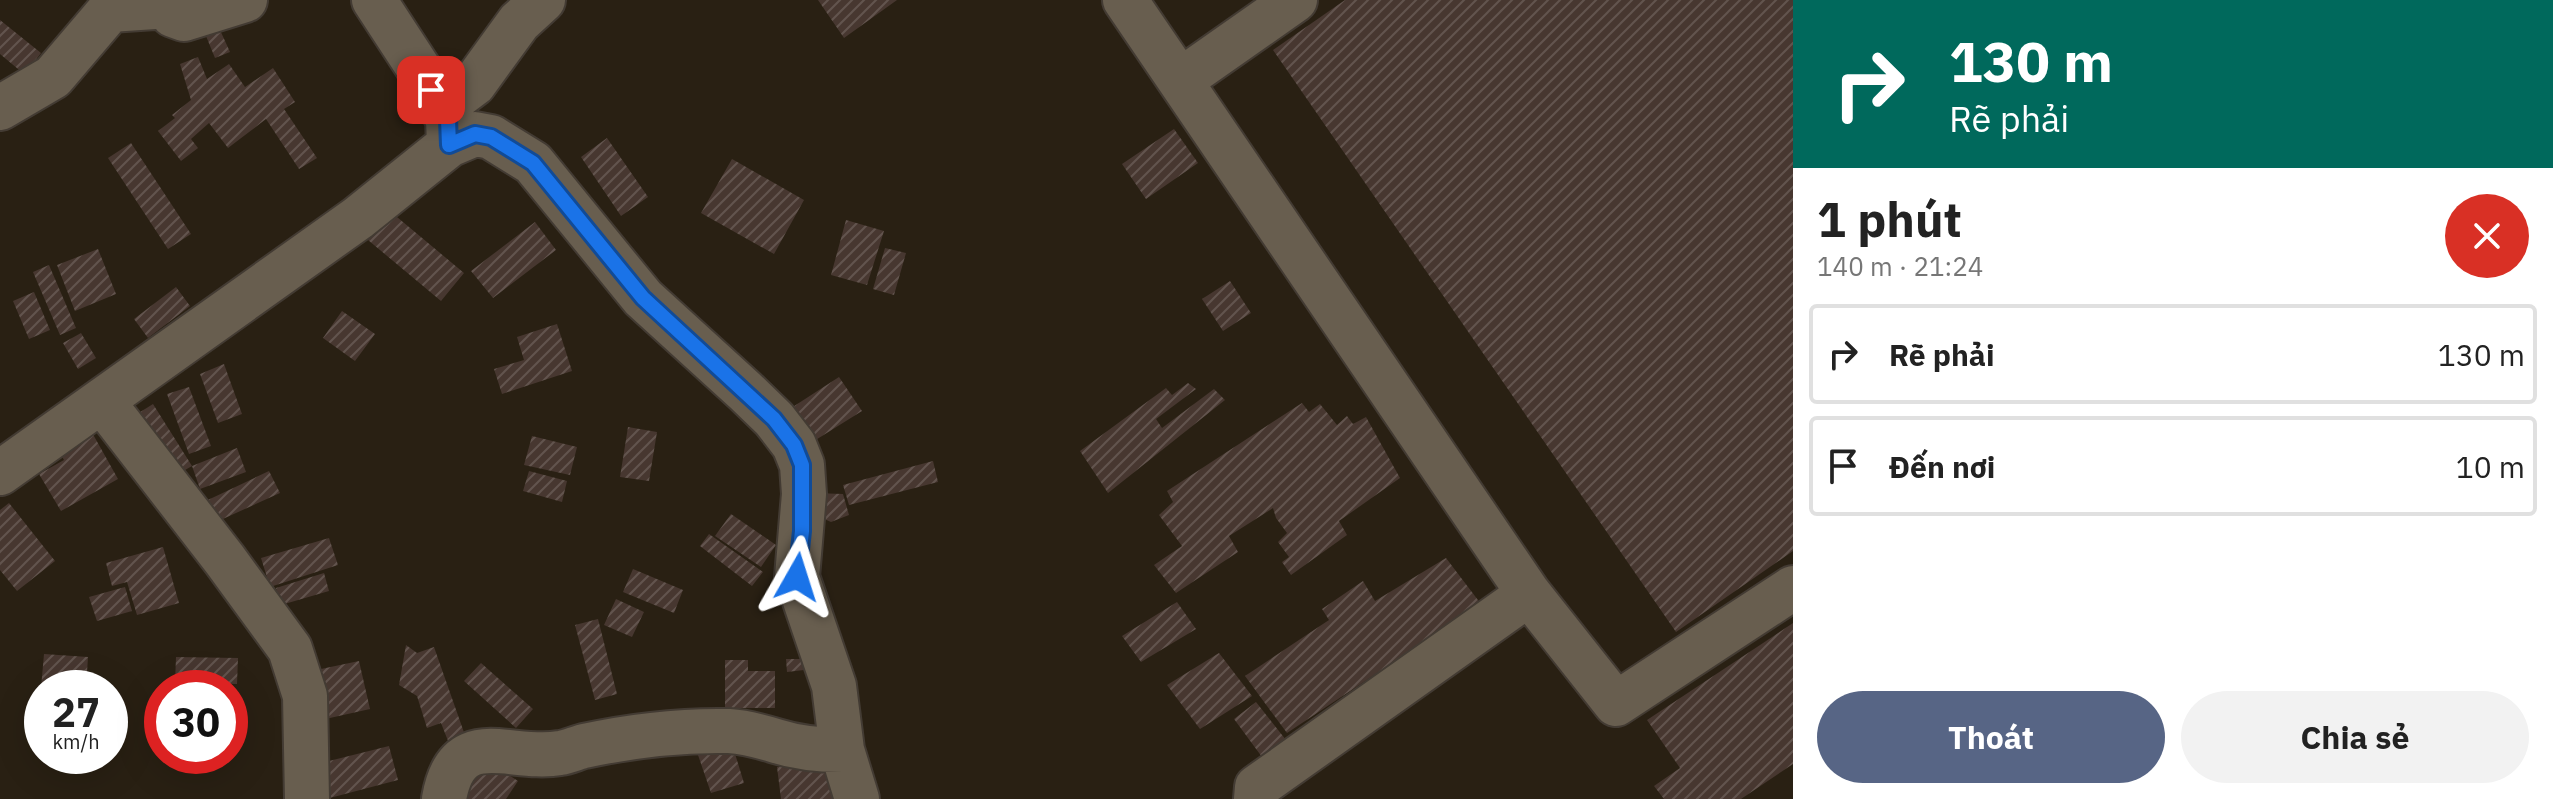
<!DOCTYPE html>
<html lang="vi">
<meta charset="utf-8">
<style>
body{margin:0;font-family:"IBM Plex Sans",sans-serif;background:#f2f2f2;color:#222;height:100vh;display:flex;flex-direction:column;font-size:30px;white-space:nowrap}
*{box-sizing:border-box;margin:0}
p{font-size:26px;color:#767676}
.icon{flex:none;width:44px;height:44px;fill:none;stroke:currentColor;stroke-width:2;stroke-linecap:round;stroke-linejoin:round}
.map{position:relative;flex:1;overflow:hidden}
.side{display:flex;flex-direction:column;background:#fff;width:760px}
.side>*{flex:none}
.banner{background:#00695c;color:#fff;overflow:hidden}
.speed{position:absolute;left:24px;top:670px;display:flex;gap:16px;font-size:40px;font-weight:700;text-align:center}
.speed>*{display:grid;place-content:center;width:104px;height:104px;border-radius:50%;background:#fff;box-shadow:0 8px 32px #0002;line-height:1}
.speed small{font-size:20px;font-weight:400}
.speed .limit{border:12px solid #d22;background:#fff;color:#111}
.pin{position:absolute;display:grid;place-items:center;width:68px;height:68px;color:#fff;margin:-34px;border-radius:16px;box-shadow:0 4px 12px #0006}
.me{position:absolute;width:88px;margin:-44px;rotate:6deg;stroke-linejoin:round;filter:drop-shadow(0 0 6px #0008)}
.turn{display:flex;align-items:center;gap:28px;height:168px;padding:0 24px;font-size:36px}
.turn .icon{width:104px;height:104px;stroke-width:2.5}
.turn b{display:block;font-size:56px;line-height:68px}
.round{display:grid;place-items:center;flex:none;width:84px;height:84px;border-radius:42px;background:#f2f2f2}
.headline{display:flex;align-items:center;justify-content:space-between;height:136px;padding:0 24px}
h1{font-size:48px;font-weight:700;line-height:60px}
.primary-button{display:flex;gap:16px;margin-top:auto;padding:16px 24px}
.primary-button a{flex:1;height:92px;border-radius:48px;background:#576585;color:#fff;font-size:32px;font-weight:700;line-height:92px;text-align:center}
.primary-button a+a{background:#f2f2f2;color:#222}
ul{padding:0;list-style:none}
li{display:flex;align-items:center;gap:24px;height:100px;margin:0 16px 12px;padding:0 8px;border:4px solid #e0e0e0;border-radius:8px}
li div{flex:1}
li b{display:block;font-size:30px}
li em{font-style:normal}
main{display:flex;flex:1;min-height:0}
.map>svg:first-child{display:block}
.building{fill:url(#building-hatch)}
.lines{fill:none;stroke-linecap:round;stroke-linejoin:round}
.minor-casing{stroke:#433b33;stroke-width:48}
.minor{stroke:#685e4f;stroke-width:44}
.route-casing{stroke:#114b97;stroke-width:20}
.route{stroke:#1a73e8;stroke-width:14}
</style>
<main>
<div class="map">
<svg width="1793" height="799" viewBox="0 0 1793 799">
<defs>
<pattern id="building-hatch" width="6" height="6" patternUnits="userSpaceOnUse" patternTransform="scale(2)"><rect width="6" height="6" fill="#473730"/><path d="M-1 1l2-2M0 6l6-6M5 7l2-2" fill="none" stroke="#62544e"/></pattern>
</defs>
<rect width="100%" height="100%" fill="#292013"/>
<path class="building" d="M818,0h79l-53,38z
M1345,0h448v551l-117,81 -403,-582z
M0,20l41,33 -17,21 -24,-20z
M220,30l10,22 -15,6 -9,-22z
M198,57l9,22 22,-15 16,23 28,-19 22,34 -11,7 33,49 -18,11 -33,-50 -38,29 -19,-25 -18,16 7,9 -17,13 -23,-30 17,-13 -3,-3 19,-15 -11,-36z
M1174,129l24,34 -52,36 -24,-35z
M607,138l41,59 -27,19 -40,-59z
M131,143l60,91 -23,15 -60,-91z
M732,159l72,41 -30,54 -73,-41z
M391,212l73,61 -23,28 -73,-61z
M846,220l38,11 -17,54 -36,-10z
M535,222l21,28 -63,48 -22,-27z
M885,248l21,5 -12,42 -21,-6z
M98,249l18,45 -41,17 -18,-46z
M49,265l27,63 -16,7 -27,-63z
M1230,281l21,32 -28,18 -21,-32z
M176,287l14,19 -42,32 -14,-19z
M34,292l16,38 -21,9 -16,-38z
M342,311l33,23 -20,27 -32,-23z
M557,324l15,47 -70,23 -8,-25 30,-9 -7,-23z
M81,333l15,25 -18,11 -15,-26z
M224,364l18,50 -24,9 -18,-49z
M839,377l23,34 -56,35 -21,-34z
M1188,383l8,6 -40,30 6,9 52,-39 11,11 -117,93 -28,-42 86,-63 6,7z
M189,387l22,59 -22,8 -22,-60z
M1302,403l7,9 11,-8 17,21 10,-9 6,8 13,-7 34,61 -61,43 8,14 -56,40 -9,-13 7,-5 -11,-15 9,-9 -11,-15 -3,-10 -44,28 9,16 -62,41 -22,-28 28,-19 -23,-31 14,-13 -6,-11z
M153,404l39,62 -21,12 -37,-62z
M628,427l29,5 -8,49 -29,-4z
M90,429l28,50 -57,32 -22,-37 25,-14 -7,-12z
M532,436l45,11 -7,28 -46,-10z
M237,448l9,24 -46,17 -8,-23z
M933,461l5,21 -89,23 -6,-20z
M269,471l11,22 -77,35 -10,-21z
M529,471l38,10 -5,21 -39,-11z
M815,493l28,1 6,21 -18,7 -9,-4z
M9,503l46,58 -38,30 -17,-21v-60z
M731,514l45,31 -15,22 -46,-31z
M709,534l54,38 -11,14 -52,-40z
M329,538l9,27 -68,22 -9,-29z
M163,547l16,56 -42,12 -10,-33 -15,4 -6,-23z
M1446,558l35,46 -194,129 -42,-57 84,-56 -7,-11 41,-28 12,20z
M633,569l50,21 -9,23 -51,-21z
M324,573l5,18 -48,14 -5,-17z
M125,587l7,24 -35,10 -8,-24z
M616,599l28,13 -12,25 -28,-12z
M1177,602l19,27 -55,33 -19,-26z
M598,619l19,75 -22,6 -20,-75z
M1793,623v141l-52,35h-77l-10,-13 26,-18 -33,-48z
M406,645l11,8 17,-6 33,94 -17,5 -9,-23 -14,5 -10,-32 -18,-11z
M1219,653l33,43 -52,33 -33,-44z
M44,654l44,3 -2,31h-45z
M176,657l62,1 -1,26 -62,-1z
M786,659h17l1,11 -17,2z
M725,660h23v11h27v37h-50z
M359,661l11,48 -58,13 -10,-49z
M481,663l52,46 -17,19 -52,-47z
M1256,702l30,38 -24,17 -28,-38z
M732,744l12,39 -33,10 -13,-38z
M389,746l9,34 -72,19 -9,-35z
M833,757l9,42h-61l-4,-32 25,-2z
M484,759l34,22 -12,18h-48z"/>
<g class="lines">
<g class="minor-casing">
<path id="minor" d="M167,0l6,15 11,4 61,-19
M374,0l47,72 27,47 1,26
M1125,0l404,594 87,110 177,-116
M1181,80l114,-80
M0,108l53,-31 57,-67 59,-4
M442,108l32,-24 45,-62 24,-22
M102,401l123,159 65,89 15,47 2,103
M0,473l358,-255 91,-73 26,-11 16,3 42,26 110,135 102,93 29,28 20,26 8,20 2,29 -7,83 37,109 8,64 15,49
M444,799c13,-76 65,-37 116,-46 8,-1 16,-5 24,-7 46,-10 97,-16 145,-15 17,1 31,5 47,10 22,7 44,9 66,9
M1256,799l1,-12 272,-193"/>
</g>
<use href="#minor" class="minor"/>
</g>
<g class="lines">
<g class="route-casing">
<path id="route" d="M431,90l17,29 1,26 26,-11 16,3 42,26 110,135 131,121 20,26 8,20v66l-5,46"/>
</g>
<use href="#route" class="route"/>
</g>
</svg>
<div class="speed"><div>27<small>km/h</small></div><div class="limit">30</div></div>
<div class="pin" style="left:431px;top:90px;background:#d93025"><svg class="icon" aria-label="arrive" viewBox="0 0 24 24"><path d="M6 21V4h12l-3 4 3 4H6"/></svg></div>
<svg class="me" style="left:797px;top:577px" viewBox="-20 -20 40 40"><path d="M0-17L14 15 0 8-14 15z" fill="#1a73e8" stroke="#fff" stroke-width="4"/></svg>
</div>
<section class="side">
<div class="banner">
<div class="turn"><svg class="icon" aria-label="right" viewBox="0 0 24 24"><path d="M7 20v-9h11M14 6l5 5-5 5"/></svg><div><b>130 m</b>Rẽ phải</div></div>
</div>
<div class="headline"><div><h1>1 phút</h1><p>140 m · 21:24</p></div><a class="round" style="background:#d93025;color:#fff"><svg class="icon" aria-label="close" viewBox="0 0 24 24"><path d="M6 6l12 12M18 6L6 18"/></svg></a></div>
<ul>
<li><svg class="icon" aria-label="right" viewBox="0 0 24 24"><path d="M7 20v-9h11M14 6l5 5-5 5"/></svg><div><b>Rẽ phải</b></div><em>130 m</em></li>
<li><svg class="icon" aria-label="arrive" viewBox="0 0 24 24"><path d="M6 21V4h12l-3 4 3 4H6"/></svg><div><b>Đến nơi</b></div><em>10 m</em></li>
</ul>
<div class="primary-button"><a>Thoát</a><a>Chia sẻ</a></div>
</section>
</main>
